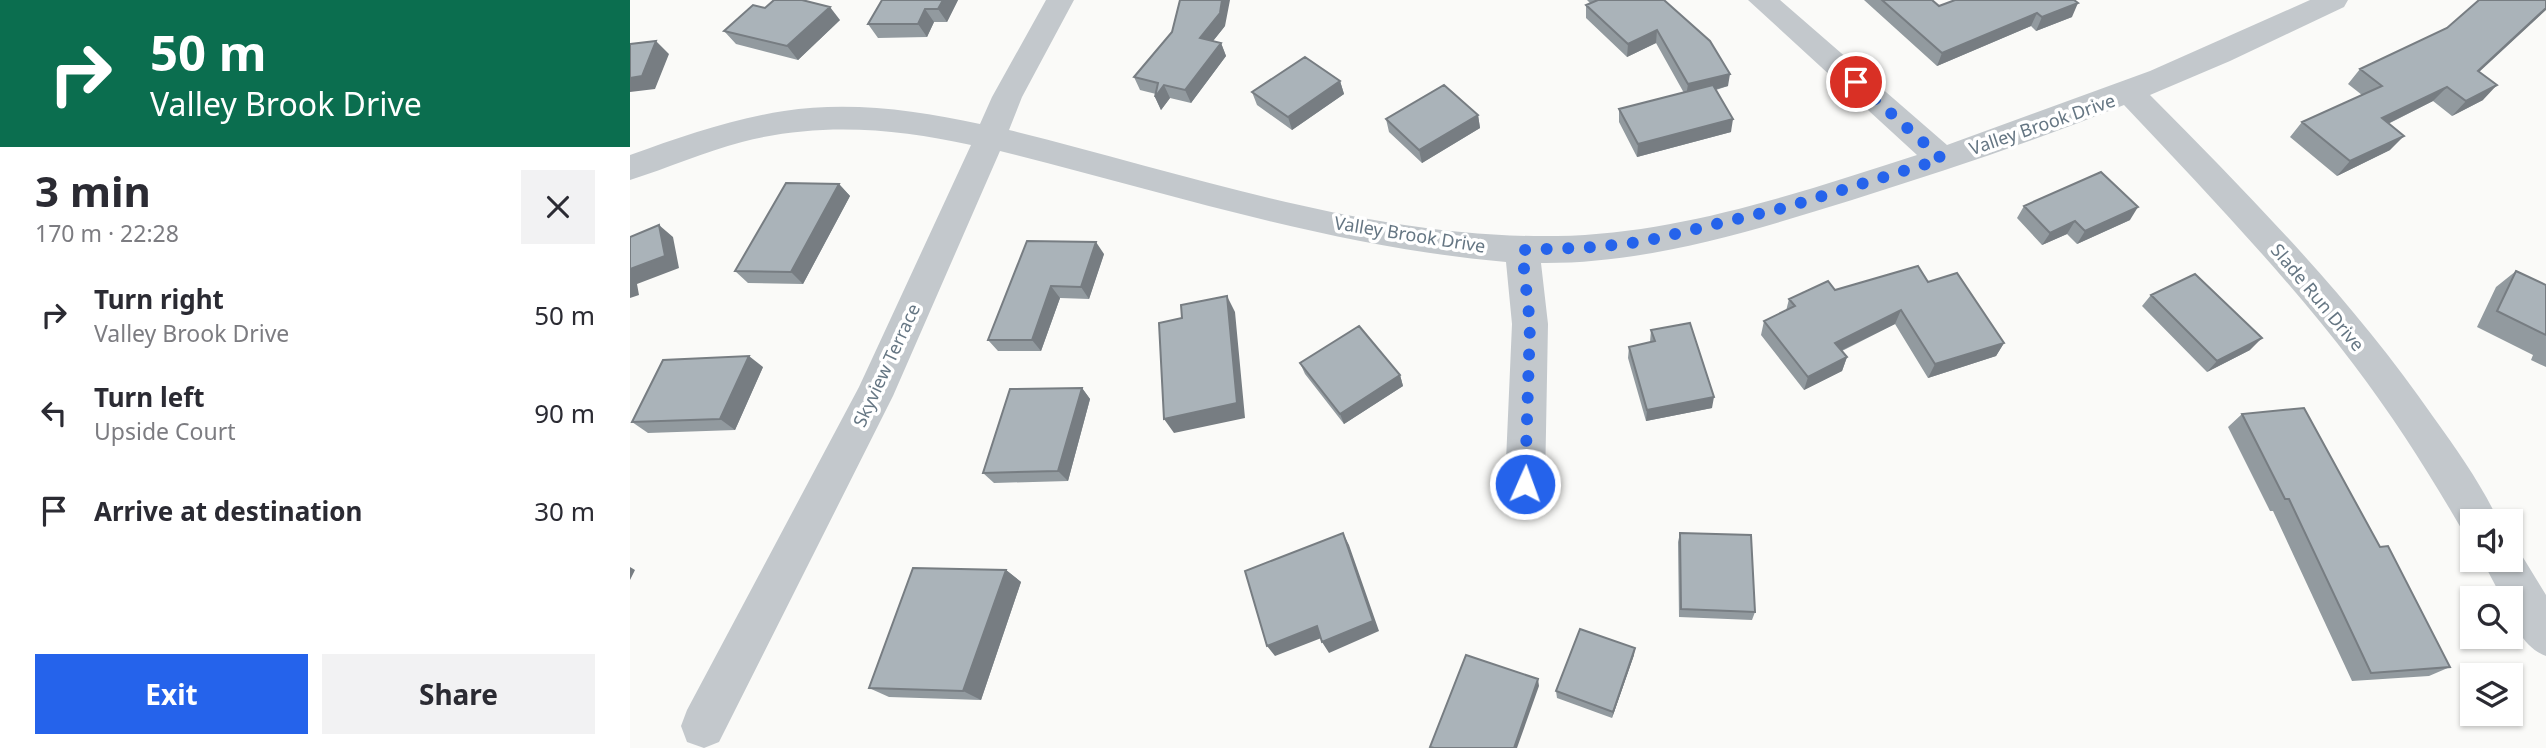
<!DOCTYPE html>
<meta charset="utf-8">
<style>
body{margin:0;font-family:"Noto Sans",sans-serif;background:#f2f2f3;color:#2b2b33;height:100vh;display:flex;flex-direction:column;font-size:26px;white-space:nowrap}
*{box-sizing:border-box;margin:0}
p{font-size:23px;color:#7c7c81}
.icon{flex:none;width:38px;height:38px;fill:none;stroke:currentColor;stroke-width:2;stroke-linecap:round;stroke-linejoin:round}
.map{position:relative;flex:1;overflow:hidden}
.details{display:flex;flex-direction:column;background:#fff;width:630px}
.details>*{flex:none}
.banner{background:#0b6e4f;color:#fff;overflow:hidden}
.tools{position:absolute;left:1830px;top:509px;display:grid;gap:14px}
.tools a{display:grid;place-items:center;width:63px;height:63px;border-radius:0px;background:#fff;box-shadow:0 2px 5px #0004;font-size:35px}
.pin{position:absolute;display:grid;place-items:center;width:60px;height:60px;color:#fff;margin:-30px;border:4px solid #fff;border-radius:50%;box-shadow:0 2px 7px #0007}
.me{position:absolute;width:77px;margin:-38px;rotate:2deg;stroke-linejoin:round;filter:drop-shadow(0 0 5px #0008)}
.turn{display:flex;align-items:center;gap:24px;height:147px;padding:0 35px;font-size:32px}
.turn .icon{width:91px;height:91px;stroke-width:2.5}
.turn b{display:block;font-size:49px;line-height:60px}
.round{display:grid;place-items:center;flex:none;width:74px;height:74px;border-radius:0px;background:#f2f2f3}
.head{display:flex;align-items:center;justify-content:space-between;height:119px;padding:0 35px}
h1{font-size:42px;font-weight:700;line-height:52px}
.action{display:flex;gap:14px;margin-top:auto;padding:14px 35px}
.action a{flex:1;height:80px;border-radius:0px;background:#2563eb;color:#fff;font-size:28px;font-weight:700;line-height:80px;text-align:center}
.action a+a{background:#f2f2f3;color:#2b2b33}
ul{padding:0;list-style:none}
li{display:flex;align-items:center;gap:21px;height:98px;padding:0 35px}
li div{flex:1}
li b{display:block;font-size:26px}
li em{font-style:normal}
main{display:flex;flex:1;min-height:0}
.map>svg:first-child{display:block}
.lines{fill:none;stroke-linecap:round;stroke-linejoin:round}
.minor{fill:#c3c8cc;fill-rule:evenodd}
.wall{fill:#929a9f}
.shaded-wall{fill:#777d82}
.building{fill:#aab3b9;stroke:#777d82;stroke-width:2}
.route{stroke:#2563eb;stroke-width:12;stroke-dasharray:0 21.6}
.labels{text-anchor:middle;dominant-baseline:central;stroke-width:7;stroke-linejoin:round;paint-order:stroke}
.street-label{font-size:18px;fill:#657683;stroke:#fff}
</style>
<main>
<section class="details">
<div class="banner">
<div class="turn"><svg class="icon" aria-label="right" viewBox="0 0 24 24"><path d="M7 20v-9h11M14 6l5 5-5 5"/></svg><div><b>50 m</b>Valley Brook Drive</div></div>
</div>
<div class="head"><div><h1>3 min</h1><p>170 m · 22:28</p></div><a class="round"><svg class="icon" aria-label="close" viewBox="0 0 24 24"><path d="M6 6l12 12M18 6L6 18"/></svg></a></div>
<ul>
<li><svg class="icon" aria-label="right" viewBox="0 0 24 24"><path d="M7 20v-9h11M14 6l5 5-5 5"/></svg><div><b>Turn right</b><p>Valley Brook Drive</p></div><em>50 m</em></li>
<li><svg class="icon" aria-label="left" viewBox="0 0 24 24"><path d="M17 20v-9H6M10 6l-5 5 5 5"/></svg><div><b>Turn left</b><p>Upside Court</p></div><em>90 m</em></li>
<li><svg class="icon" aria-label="arrive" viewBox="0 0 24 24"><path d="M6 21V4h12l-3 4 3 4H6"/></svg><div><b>Arrive at destination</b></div><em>30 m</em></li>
</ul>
<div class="action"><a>Exit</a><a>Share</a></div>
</section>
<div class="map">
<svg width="1916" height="748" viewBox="0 0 1916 748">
<rect width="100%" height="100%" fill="#fafaf8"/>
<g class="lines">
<path class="minor" d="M416,0h28l-52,97 -13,33c179,44 362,109 548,106 122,-2 245,-44 360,-81l-169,-155h32l167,145 203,-74 160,-71h38l-4,7 -114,54 -80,34c101,102 202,204 284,323 23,32 48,67 65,104h-26v16l-8,-3c-34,-59 -70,-116 -111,-170 -70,-92 -151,-176 -230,-260 -89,36 -180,66 -272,95 -100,31 -205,64 -311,63l7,61 -3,160 -6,13 -14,5 -14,-5 -6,-13 7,-160 -6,-62c-173,-15 -338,-69 -506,-111l-107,245 -174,346 -15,6 -17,-6 -6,-16 6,-16 172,-323 112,-242c-75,-17 -153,-23 -229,-3 -38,10 -74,26 -112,38v-25c50,-18 101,-36 154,-44 65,-10 132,-1 196,13l12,-27z
M1881,544l5,2 30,49v61c-23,-9 -35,-33 -35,-58h-9l-20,-38h29z"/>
</g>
<path class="wall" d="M252,0h76l-11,22h-13l-7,15 -49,1 -10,-14z
M957,0h77l64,86 -12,4 15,42 -94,25 -18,-35v-13l65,-16 -28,-50 -29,14 -41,-39v-13l4,-2z
M1234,0h68l7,6 16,-6 117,17 -36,14 -5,-5 -94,40z
M135,8l75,12 -42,40 -62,-16 -12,-13z
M595,26l-12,15 8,2 5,13 -35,47 -21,-5 -9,12 -6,-13 1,-3 -16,-4 -6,-13z
M1730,69l119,3 4,28 -31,16 -19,-15 -45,23 2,26 -53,26 -47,-39 12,-15 60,-27 -14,-11z
M710,81l4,13 -52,36 -35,-25 -5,-13z
M848,115l2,13 -58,35 -33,-31 -3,-13z
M209,184l11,12 -47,88 -55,-1 -13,-12z
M1394,206l106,14 -53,24 -10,-10 -25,11 -25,-27z
M397,241l77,13 -15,45 -29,-1 -19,53h-43l-10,-11z
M1886,271l30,14v82l-15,-7 2,-5 -56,-28 19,-40z
M1298,282l76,61 -8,13 -68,22 -33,-54 -53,27 5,6 -5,14 -38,19 -43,-55 3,-14 22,-10 3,-12 46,-9z
M1521,295l99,55 -43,22 -65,-66z
M1021,330l61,78 -66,13 -18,-63 1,-11 21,-5z
M670,363l100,12 3,11 -59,38 -39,-50z
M133,367l-28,63 -87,3 -16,-11z
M452,388l8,11 -22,82 -74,2 -11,-10z
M1612,414l138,133 70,120 -21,9 -77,5 -79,-170h-3l-42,-84z
M1050,533l75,79 -3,8 -73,-3 -1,-75z
M376,570l15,12 -40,118 -92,-3 -20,-9z
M1004,655l-22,63 -55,-20 -1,-7z"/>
<path class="shaded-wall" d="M313,0h15l-11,22 -9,-13z
M592,0h8l-5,26 -20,25 -5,-13z
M1448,3l-6,14 -36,14 6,-14z
M200,7l10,13 -42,40 -11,-14z
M1916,8v2l-82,76 14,-15z
M295,9l9,13 -7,15 -9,-13z
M1407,13l-6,13 -94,40 5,-13z
M1027,30l-1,13 -29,14 1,-13z
M26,41l13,13 -14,35 -25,3v-14z
M591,43l5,13 -35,47 -6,-13z
M1100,74l-2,12 -42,11 2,-13z
M710,81l4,13 -52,36 -4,-13z
M534,85l6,13 -9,12 -6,-13z
M1867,85l-14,15 -31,16 14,-15z
M1817,87l-14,14 -64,32 13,-15z
M848,115l2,13 -58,35 -3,-13z
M1103,119l-2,13 -94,25 1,-13z
M1774,136l-14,14 -53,26 13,-15z
M209,184l11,12 -47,88 -12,-12z
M1508,207l-8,13 -53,24 8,-13z
M1445,221l-8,13 -25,11 8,-12z
M29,225l14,12 6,31 -42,16 2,11 -9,3v-29z
M466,242l8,12 -15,45 -8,-12z
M421,286l9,12 -19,53 -9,-11z
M597,296l8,16 10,106 -71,15 -10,-14z
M1271,310l-6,14 -65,32 5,-13z
M1632,338l-12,12 -43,22 10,-11z
M1374,343l-8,13 -68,22 7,-14z
M119,356l14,11 -28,63 -15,-11z
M1217,357l-5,14 -38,19 4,-13z
M770,375l3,11 -59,38 -4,-10z
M452,388l8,11 -22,82 -10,-10z
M1084,397l-2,11 -66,13 1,-11z
M713,533l6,12 30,86 -50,22 -7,-11z
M0,567l5,3 -5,10z
M376,570l15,12 -40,118 -18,-9z
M687,626l7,11 -49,19 -8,-10z
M1005,648l-1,7 -22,63 1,-6z
M908,679l1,7 -22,62h-3z"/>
<path class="building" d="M144,0h28l28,7 -43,39 -63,-15 29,-26 12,3z
M252,0h61l-5,9h-13l-7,15h-50z
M550,0h42l-2,13 -20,25 21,5 -36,47 -21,-5 -9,12 3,-14 -24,-6 38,-45z
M968,0h66l46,41 20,33 -42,10 -31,-54 -29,14 -42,-39z
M1252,0h50l7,6 16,-6h119l4,3 -36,14 -5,-4 -95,40z
M1849,0h67v8l-68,63 19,14 -31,16 -19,-14 -65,31 22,18 -54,25 -48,-39 80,-36 -22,-17 87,-41z
M26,41l-14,35 -12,2v-34z
M675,57l35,24 -52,36 -36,-25z
M814,85l34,30 -59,35 -33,-31z
M1083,85l20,34 -95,25 -19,-35z
M1471,172l37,35 -53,24 -10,-10 -25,12 -26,-27z
M156,183l53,1 -48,88 -56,-1z
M29,225l6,31 -35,13v-32z
M397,241l69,1 -15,45 -30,-1 -19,54h-44z
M1288,266l10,16 29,-9 47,70 -69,21 -34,-54 -66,33 12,14 -39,20 -44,-56 31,-15 -6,-7 39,-18 7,9z
M1886,271l30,14v50l-49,-24z
M1565,274l67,64 -45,23 -66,-66z
M597,296l10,107 -73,16 -5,-96 23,-5 -1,-13z
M1060,323l24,74 -67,13 -18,-63 26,-6 -4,-11z
M729,326l41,49 -60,39 -40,-51z
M119,356l-29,63 -88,3 31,-62z
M452,388l-24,83 -75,2 27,-84z
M1674,408l76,139 8,-1 62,121 -79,6 -82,-174h-4l-43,-85z
M713,533l30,88 -51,21 -5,-16 -50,20 -22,-75z
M1050,533l71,2 4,77 -74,-3z
M283,568l93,2 -43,121 -94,-3z
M950,629l55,19 -22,64 -57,-21z
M836,655l72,24 -24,69h-80l-4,-1z"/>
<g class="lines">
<path class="route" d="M895,484l5,-160 -8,-74 76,-3 48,-6 141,-34 155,-48 -86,-77"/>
</g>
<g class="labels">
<g class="street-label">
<text transform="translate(1412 124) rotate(-19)">Valley Brook Drive</text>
<text transform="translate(780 234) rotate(9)">Valley Brook Drive</text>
<text transform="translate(1688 297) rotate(50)">Slade Run Drive</text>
<text transform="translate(256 365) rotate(-65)">Skyview Terrace</text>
</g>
</g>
</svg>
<div class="tools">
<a><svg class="icon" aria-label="sound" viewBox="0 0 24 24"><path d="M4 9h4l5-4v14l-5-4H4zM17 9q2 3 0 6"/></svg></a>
<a><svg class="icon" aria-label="search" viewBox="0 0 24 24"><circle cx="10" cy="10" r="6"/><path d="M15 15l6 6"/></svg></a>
<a><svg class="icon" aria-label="layers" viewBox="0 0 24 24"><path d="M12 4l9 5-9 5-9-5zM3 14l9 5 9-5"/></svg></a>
</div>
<div class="pin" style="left:1226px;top:82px;background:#d93025"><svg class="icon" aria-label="arrive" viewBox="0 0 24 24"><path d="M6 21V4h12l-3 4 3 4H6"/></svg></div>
<svg class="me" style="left:895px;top:484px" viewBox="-20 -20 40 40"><circle r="17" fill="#2563eb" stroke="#fff" stroke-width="3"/><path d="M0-11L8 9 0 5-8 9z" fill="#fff"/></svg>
</div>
</main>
